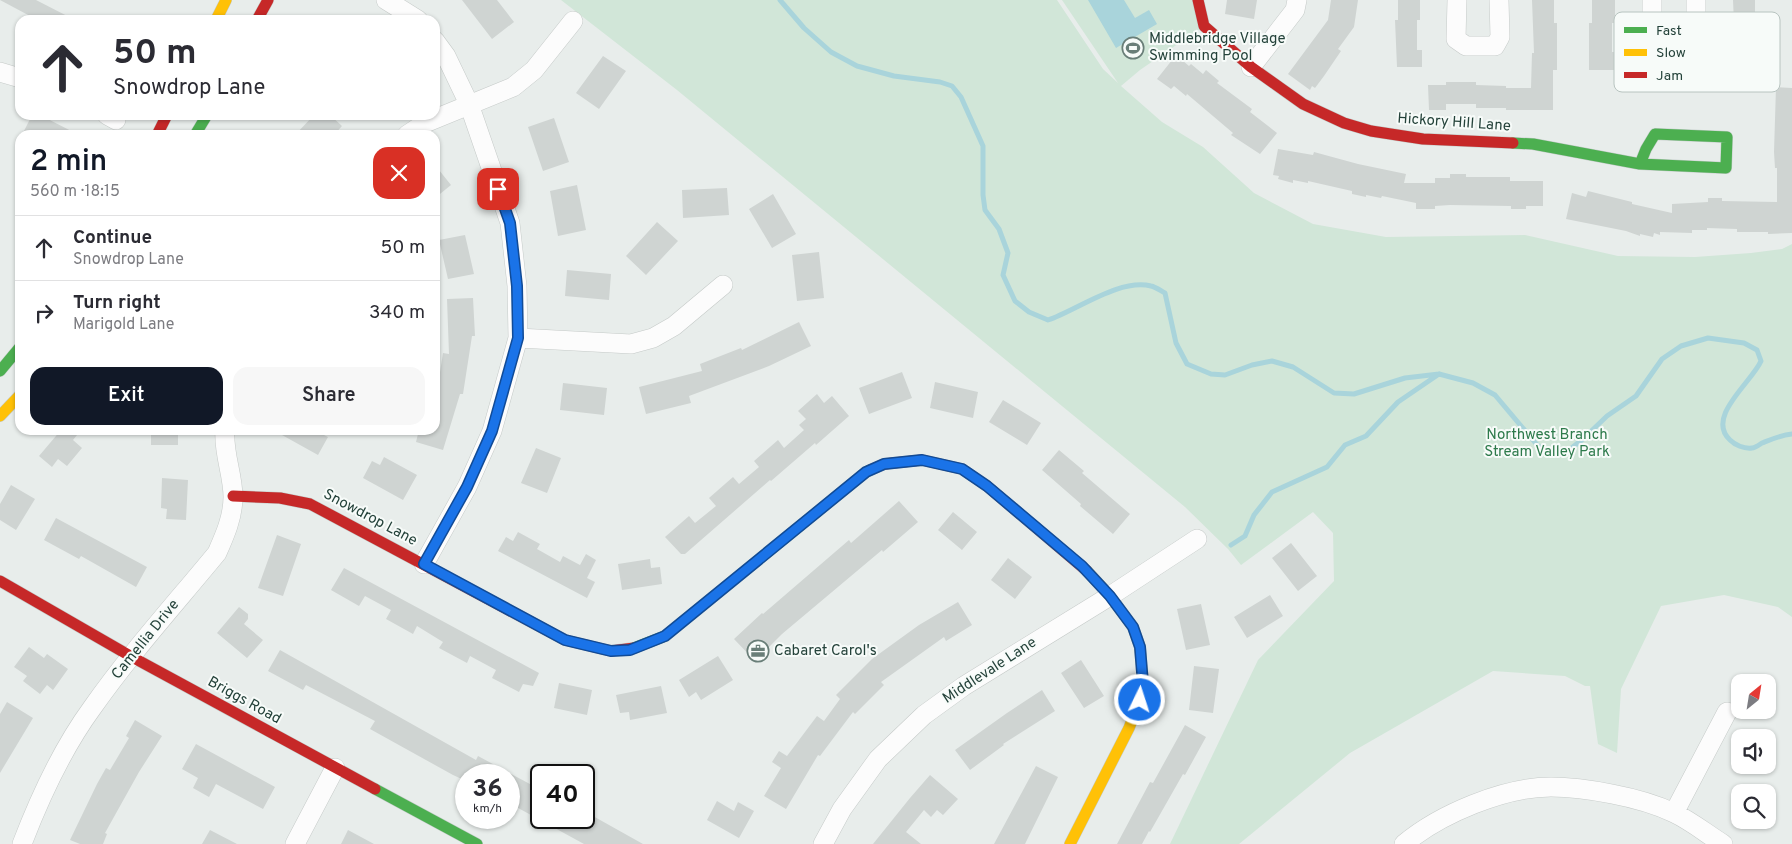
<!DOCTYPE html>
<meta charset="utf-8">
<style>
body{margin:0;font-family:Overpass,sans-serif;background:#f7f7f7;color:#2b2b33;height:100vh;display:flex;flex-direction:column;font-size:19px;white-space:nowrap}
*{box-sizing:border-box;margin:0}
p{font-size:16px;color:#7c7c81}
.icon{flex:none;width:28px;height:28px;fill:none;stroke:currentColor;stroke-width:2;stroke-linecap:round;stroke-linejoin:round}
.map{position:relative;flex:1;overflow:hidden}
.panel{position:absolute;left:15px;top:130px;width:425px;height:305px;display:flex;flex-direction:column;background:#fff;border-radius:15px;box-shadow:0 1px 4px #0004}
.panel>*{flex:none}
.guide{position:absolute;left:15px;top:15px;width:425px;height:105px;border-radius:15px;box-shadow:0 1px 4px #0004;background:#fff;color:#2b2b33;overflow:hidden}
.needle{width:32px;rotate:30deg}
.fabs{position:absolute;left:1731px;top:674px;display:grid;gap:10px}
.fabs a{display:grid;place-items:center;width:45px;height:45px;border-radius:10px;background:#fff;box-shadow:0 1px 4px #0004;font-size:25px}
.speed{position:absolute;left:455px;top:764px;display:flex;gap:10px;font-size:25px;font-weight:700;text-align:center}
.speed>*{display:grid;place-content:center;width:65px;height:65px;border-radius:50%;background:#fff;box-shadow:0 1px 4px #0004;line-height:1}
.speed small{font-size:12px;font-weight:400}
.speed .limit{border:2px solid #111;border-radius:8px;background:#fff;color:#111}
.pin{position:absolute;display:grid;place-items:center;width:42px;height:42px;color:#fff;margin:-21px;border-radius:10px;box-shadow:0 2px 8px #0006}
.me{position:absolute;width:55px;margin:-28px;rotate:4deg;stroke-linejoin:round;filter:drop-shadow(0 0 4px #0008)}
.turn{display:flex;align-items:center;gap:18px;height:105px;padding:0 15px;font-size:22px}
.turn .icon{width:65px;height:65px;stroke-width:2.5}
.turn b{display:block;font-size:35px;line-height:42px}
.round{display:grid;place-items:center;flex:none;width:52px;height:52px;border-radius:15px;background:#f7f7f7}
.headline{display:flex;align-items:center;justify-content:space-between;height:85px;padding:0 15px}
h1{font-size:30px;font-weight:600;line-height:38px;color:#111827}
.cta{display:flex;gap:10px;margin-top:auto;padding:10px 15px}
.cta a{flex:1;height:58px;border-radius:15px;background:#111827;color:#fff;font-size:20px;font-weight:600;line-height:58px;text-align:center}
.cta a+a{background:#f7f7f7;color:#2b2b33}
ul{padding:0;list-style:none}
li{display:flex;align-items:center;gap:15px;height:65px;padding:0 15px;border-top:1px solid #e1e1e2}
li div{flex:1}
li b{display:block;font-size:19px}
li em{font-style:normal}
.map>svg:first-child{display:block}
.green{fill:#d1e6d8}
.water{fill:#a9d4db}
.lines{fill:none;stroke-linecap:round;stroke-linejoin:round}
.stream{stroke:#a9d4db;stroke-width:5}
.building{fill:#cfd4d2}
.street-casing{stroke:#c5cac8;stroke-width:20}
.fast-casing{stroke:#c3cbc8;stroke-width:12}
.slow-casing{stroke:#c3cbc8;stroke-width:12}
.jam-casing{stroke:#c3cbc8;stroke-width:12}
.street{stroke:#fcfcfc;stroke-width:19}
.fast{stroke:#4caf50;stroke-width:11}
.slow{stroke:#ffc107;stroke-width:11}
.jam{stroke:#c62828;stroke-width:11}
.route-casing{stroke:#114b97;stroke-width:12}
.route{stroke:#1a73e8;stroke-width:9}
.labels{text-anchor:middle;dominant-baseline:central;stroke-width:4;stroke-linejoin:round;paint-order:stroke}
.poi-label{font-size:15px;fill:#24423a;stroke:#f7fbf9;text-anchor:start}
.street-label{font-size:15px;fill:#24423a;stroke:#f7fbf9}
.park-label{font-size:15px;fill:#2d7a4b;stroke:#f7fbf9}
.key{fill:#f7fbf9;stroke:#b8c4c0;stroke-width:1}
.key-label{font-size:14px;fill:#24423a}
</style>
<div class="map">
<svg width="1792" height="844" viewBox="0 0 1792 844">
<rect width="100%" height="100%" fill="#e8edeb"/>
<path class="green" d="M561,0h496l46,69 15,14 -56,-83h136l6,26 -64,44 -19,16 41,36 41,25 51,46 59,31 73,13 139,-2 93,21 77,1 56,-4 31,-4 10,-5v373l-14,-10 -54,-12 -63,11 -40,83 -4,64 -19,-9 -8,-58h-5l-20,-10 -72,-5 -143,82 -111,91h-69l88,-184 76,-79 -1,-48 -20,-21 -72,53 -13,-16 -43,-42 -508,-417z"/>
<path class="water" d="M1088,0h36l11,18 14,-8 8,14 -41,24z"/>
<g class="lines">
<path class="stream" d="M780,0l24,28 27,24 26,14 37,10 46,6 12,4 9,11 22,49v49l2,15 14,19 9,24 -5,22 12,26 14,11 19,8c29,-10 72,-42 103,-34 5,1 10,5 14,7l11,50 11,21 24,10 14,1 27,-10 20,-4 21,6 41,26 20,1 51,-16 34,-4 34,9 22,12 43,51 14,7 12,1 19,-15 24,-23 29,-20 26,-37 19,-13 27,-8 36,5 13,7 4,11c-9,21 -56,56 -31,79 5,5 14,9 22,8 3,0 7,-3 10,-5 10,-4 19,-8 30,-9
M1231,545l14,-9 9,-21 18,-23 55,-25 18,-22 21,-9 32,-34 41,-28"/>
</g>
<path class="building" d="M0,0h36l39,20h-47l2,-4z
M462,0h35l17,22 -22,17z
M1227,0h30l-3,19 -29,-5z
M1331,0h27l-4,27 -16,22 3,2 -17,25 -9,12 -3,-2 -2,4 -22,-16 40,-54z
M1398,0h22v20h-3v30h5v17h-25l-2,-47h3z
M1532,0h22v23h3v47h-4v40h-47v-2h-30v-4h-30v6h-17l-1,-25h18v-3h30v3l30,1v2h25l1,-35h2z
M1592,0h23v23h-3v29h3l-1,18h-25v-47h3z
M1733,0h22v40h-3v40l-48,1v-3h-29v2h-32v-25h62v3h25v-36h4z
M1176,55l13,11 2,-2 12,10 3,-4 13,11 -2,2 35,26 -2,3 27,21 -17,21 -29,-19 2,-2 -46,-39 -1,2 -12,-10 -3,3 -14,-10z
M603,56l23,15 -27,38 -23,-16z
M1776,87l16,1v145l-24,1v-2h-31v-3l-30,-1v2h-15v3l-32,-1v3l-6,-2 -1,4 -13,-3v2l-14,-5 -60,-12 6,-26 14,4 2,-6 44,11v2l40,9v-9l36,-2v-4h14v3l55,1v-34h-2l-1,-16z
M32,115h8l39,20h-57z
M314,115h16l12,11 -8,9h-39z
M554,118l15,44 -26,9 -15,-44z
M1278,149l35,6 1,-3 44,12 48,10 -2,9h31v-5h15v-4h16v3h44v4h33v25h-17v3h-15v-3l-61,-1 -15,1v3h-19v-6l-34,-7 -1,2 -15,-3v2l-14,-3v-3l-44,-10v2l-15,-3v3l-15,-4 1,-3 -6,-1z
M435,165l16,20 -16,13z
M577,185l9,45 -28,6 -8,-45z
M727,188l2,27 -46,3 -1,-28z
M773,194l23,40 -24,14 -23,-39z
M657,222l21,19 -32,34 -20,-19z
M465,235l9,39 -26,5 -9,-39z
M819,252l5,46 -27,3 -5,-46z
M567,270l44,4 -2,26 -44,-4z
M473,298l2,38h-3l-9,58h-3l-17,56 -27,-8 3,-12h16v-26l8,-51 6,1 -2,-55z
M799,322l12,24 -42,20 -80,30 2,7 -45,11 -7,-27 63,-16 -2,-7 41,-16 1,2z
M902,372l10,26 -43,16 -10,-26z
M935,382l43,10 -5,26 -43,-10z
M563,383l44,5 -3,27 -44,-5z
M817,394l7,9 8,-7 17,20 -33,29 -1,-2 -44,38 -1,-1 -85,74h-4l-16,-17 24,-21 6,7 21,-17 -7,-8 24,-21 6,7 20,-17 -5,-6 24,-21 6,8 20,-18 -5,-5 7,-6 -8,-8z
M1003,400l38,23 -14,22 -38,-23z
M61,430h20l-8,10 9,8 -15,18 -9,-7 -6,8 -13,-11z
M151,430h27v15h-27z
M273,430h41l14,7 -10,18z
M536,448l25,10 -14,35 -26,-10z
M1059,450l25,21 -2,2 48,41 -17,20 -33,-28 1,-2 -39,-34z
M384,457l33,18 -14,25 -40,-22 9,-17 8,4z
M162,478l26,2 -2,40 -20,-1 1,-10 -6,-1z
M11,485l24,14 -19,31 -16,-10v-16z
M899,501l19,21 -35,30 -1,-2 -100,84 -27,27 -21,-22 28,-26 1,1 86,-74 2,3z
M953,512l24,20 -15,18 -24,-20z
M56,518l91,49 -11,20 -55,-31 -2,3 -35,-19z
M518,532l22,12 -3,5 23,13 3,-6 17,9 6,-11 10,6 -9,18 8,4 -8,16 -89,-47 8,-14 7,4z
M277,535l24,9 -18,52 -25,-8z
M1291,543l26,33 -19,15 -26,-33z
M1008,558l24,19 -17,22 -24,-19z
M650,559l1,9 9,-1 2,17 -40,6 -4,-26z
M344,568l195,105 -6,13 -10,-2 -4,8 -27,-14 4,-8 -26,-14 -3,7 -28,-15 4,-6 -26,-16 -4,8 -27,-15 5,-9 -26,-14 -6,10 -28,-16z
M1270,595l13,21 -36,22 -13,-21z
M958,602l14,23 -26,16 -2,-4 -63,45 3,3 -29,29 -2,-2 -33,44 -2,-1 -32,54 -22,-13 17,-28 -9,-6 7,-11 8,5 30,-40 7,5 16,-22 -4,-4 36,-36 47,-34z
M1201,604l9,41 -24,5 -9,-41z
M239,607l9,7v5l-4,5 19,16 -16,18 -30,-25z
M29,647l15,11 3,-4 21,15 -15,21 -6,-5 -7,9 -17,-13 4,-5 -13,-9z
M280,650l196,110 2,-4 63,34v28h43v-7l59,33h-59l-75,-41v-28h-43v6l-13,-6 -83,-46 5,-8 -69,-36 -3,5 -35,-19z
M718,656l15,24 -32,20 -5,-8 -7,5 -10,-17z
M1081,660l23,36 -20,12 -23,-35z
M1194,666l25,3 -6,44 -24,-3z
M559,683l33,7 -5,25 -33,-7z
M661,686l6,27 -37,7 -1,-8 -9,1 -4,-18z
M1042,690l13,21 -52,33 1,1 -34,25 -15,-20 52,-37z
M7,702l26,16 -33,55v-59z
M135,720l27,16 -23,36 -34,61 2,1 -4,10h-23l-10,-4 27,-56 9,-16 4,2 19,-32 -3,-2z
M1185,725l21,12 -21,38 -2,-1 -33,58 -1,-1 -7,13h-25l33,-62 3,1z
M196,744l79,43 -12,22 -47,-25 -7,13 -16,-9 5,-10 -16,-9z
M1036,766l22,11 -33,67h-31z
M930,775l28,24 -15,16 -6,-5 -6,7 -7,-7 -18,22 15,12h-48l37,-46z
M717,801l17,10 4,-9 16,9 -15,27 -32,-18z
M210,830l27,14h-35z
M348,830l26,14h-33z"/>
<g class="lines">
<g class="street-casing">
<path id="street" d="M386,0l32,20
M1457,0l-1,39 10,7h29l5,-9 -1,-37
M1652,0v22l44,1v-23
M1251,67l44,-57 2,-10
M0,72l20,6
M107,115l9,5
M407,135l18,-12 88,-36 21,-17 39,-49
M518,338l113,6 22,-6 21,-12 49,-41
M424,564l43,-77 25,-56 26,-93 -1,-52 -7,-63 -41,-119 -23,-48 -11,-15
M1674,813l53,-101
M22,844c18,-47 40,-95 70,-136 38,-54 83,-104 125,-155 8,-18 16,-36 16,-56 0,-23 -10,-44 -8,-67
M295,844l40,-76
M823,844l19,-35 36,-50 46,-44 40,-29 146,-90 87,-57
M1404,844c36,-30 100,-57 147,-57 21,0 41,3 61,7 21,4 43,10 62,19 17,8 33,21 49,31"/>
</g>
<g class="fast-casing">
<path id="fast" d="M195,135l12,-20
M1513,143l20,1 107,20 86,4 1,-31 -72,-3 -9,15 -6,15
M0,371l20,-24
M634,648l31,-12 201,-164 4,-2
M375,789l102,55"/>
</g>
<g class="slow-casing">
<path id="slow" d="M216,20l10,-20
M0,416l20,-21
M1070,844l59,-116 11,-28 3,-17 -3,-36 -7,-20 -23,-31 -23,-25"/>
</g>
<g class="jam-casing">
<path id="jam" d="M1198,0l6,26 47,41 52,37 41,19 27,8 52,8 90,4
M257,20l11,-20
M157,135l10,-20
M870,470l14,-6 38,-4 40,9 25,17 100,85
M233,496l47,2 30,6 255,136 46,11 23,-3
M0,581l132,76 243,132"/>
</g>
<use href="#street" class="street"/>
<use href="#fast" class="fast"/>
<use href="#slow" class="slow"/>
<use href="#jam" class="jam"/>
</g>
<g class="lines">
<g class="route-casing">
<path id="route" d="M498,189l12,34 7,63 1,52 -26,93 -25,56 -43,77 141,76 46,11 19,-1 35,-14 201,-164 18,-8 38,-4 40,9 25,17 95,80 28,30 23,31 7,20 3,37 -3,16"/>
</g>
<use href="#route" class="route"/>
</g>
<defs>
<g id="stadium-ring" transform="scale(1.125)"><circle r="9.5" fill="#f7fbf9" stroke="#697e78" stroke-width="1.5"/><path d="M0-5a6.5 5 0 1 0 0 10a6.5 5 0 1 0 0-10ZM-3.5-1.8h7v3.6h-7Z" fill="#697e78"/></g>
<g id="office-ring" transform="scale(1.125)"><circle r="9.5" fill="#f7fbf9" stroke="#697e78" stroke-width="1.5"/><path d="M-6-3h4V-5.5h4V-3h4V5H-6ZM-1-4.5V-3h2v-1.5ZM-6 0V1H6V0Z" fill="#697e78"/></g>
</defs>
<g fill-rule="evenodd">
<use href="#stadium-ring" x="1133" y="48"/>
<use href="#office-ring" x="758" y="651"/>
</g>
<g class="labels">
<g class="poi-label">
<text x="1149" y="39">Middlebridge Village<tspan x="1149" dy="17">Swimming Pool</tspan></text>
<text x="774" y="651">Cabaret Carol's</text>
</g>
<g class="street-label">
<text transform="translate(1454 123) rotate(4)">Hickory Hill Lane</text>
<text transform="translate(370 518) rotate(28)">Snowdrop Lane</text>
<text transform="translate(146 640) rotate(-51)">Camellia Drive</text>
<text transform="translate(990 671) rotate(-33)">Middlevale Lane</text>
<text transform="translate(244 701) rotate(29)">Briggs Road</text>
</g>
<g class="park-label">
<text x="1547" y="435">Northwest Branch<tspan x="1547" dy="17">Stream Valley Park</tspan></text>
</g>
</g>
<rect x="1614" y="12" width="166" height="80" rx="8" class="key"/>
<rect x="1624" y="27" width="23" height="6" fill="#4caf50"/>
<rect x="1624" y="49" width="23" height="7" fill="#ffc107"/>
<rect x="1624" y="72" width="23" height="6" fill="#c62828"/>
<g class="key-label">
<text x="1656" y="35">Fast</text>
<text x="1656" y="57">Slow</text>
<text x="1656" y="80">Jam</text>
</g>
</svg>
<div class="fabs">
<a><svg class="needle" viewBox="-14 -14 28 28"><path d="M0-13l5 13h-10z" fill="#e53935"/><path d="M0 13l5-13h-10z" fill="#7c7c81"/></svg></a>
<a><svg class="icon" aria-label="sound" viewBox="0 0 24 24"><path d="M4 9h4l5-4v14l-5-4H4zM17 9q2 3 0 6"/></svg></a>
<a><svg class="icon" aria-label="search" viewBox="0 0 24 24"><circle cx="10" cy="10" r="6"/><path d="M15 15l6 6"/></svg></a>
</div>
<div class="speed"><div>36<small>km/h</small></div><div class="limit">40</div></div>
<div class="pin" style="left:498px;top:189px;background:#d93025"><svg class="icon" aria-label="arrive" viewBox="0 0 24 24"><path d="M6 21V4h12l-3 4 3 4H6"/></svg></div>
<svg class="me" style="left:1140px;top:700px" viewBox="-20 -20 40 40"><circle r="17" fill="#1a73e8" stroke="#fff" stroke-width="3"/><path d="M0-11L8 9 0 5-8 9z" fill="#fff"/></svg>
<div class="guide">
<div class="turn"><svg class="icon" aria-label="ahead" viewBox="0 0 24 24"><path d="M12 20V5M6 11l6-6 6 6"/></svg><div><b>50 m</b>Snowdrop Lane</div></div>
</div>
<section class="panel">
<div class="headline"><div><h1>2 min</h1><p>560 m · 18:15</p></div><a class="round" style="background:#d93025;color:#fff"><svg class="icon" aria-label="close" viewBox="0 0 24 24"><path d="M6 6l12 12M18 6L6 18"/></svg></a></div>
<ul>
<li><svg class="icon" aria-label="ahead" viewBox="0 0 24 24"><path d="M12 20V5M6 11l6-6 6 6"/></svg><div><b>Continue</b><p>Snowdrop Lane</p></div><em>50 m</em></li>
<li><svg class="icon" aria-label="right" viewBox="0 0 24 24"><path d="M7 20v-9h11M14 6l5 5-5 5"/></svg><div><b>Turn right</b><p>Marigold Lane</p></div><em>340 m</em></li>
</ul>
<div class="cta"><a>Exit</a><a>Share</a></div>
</section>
</div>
